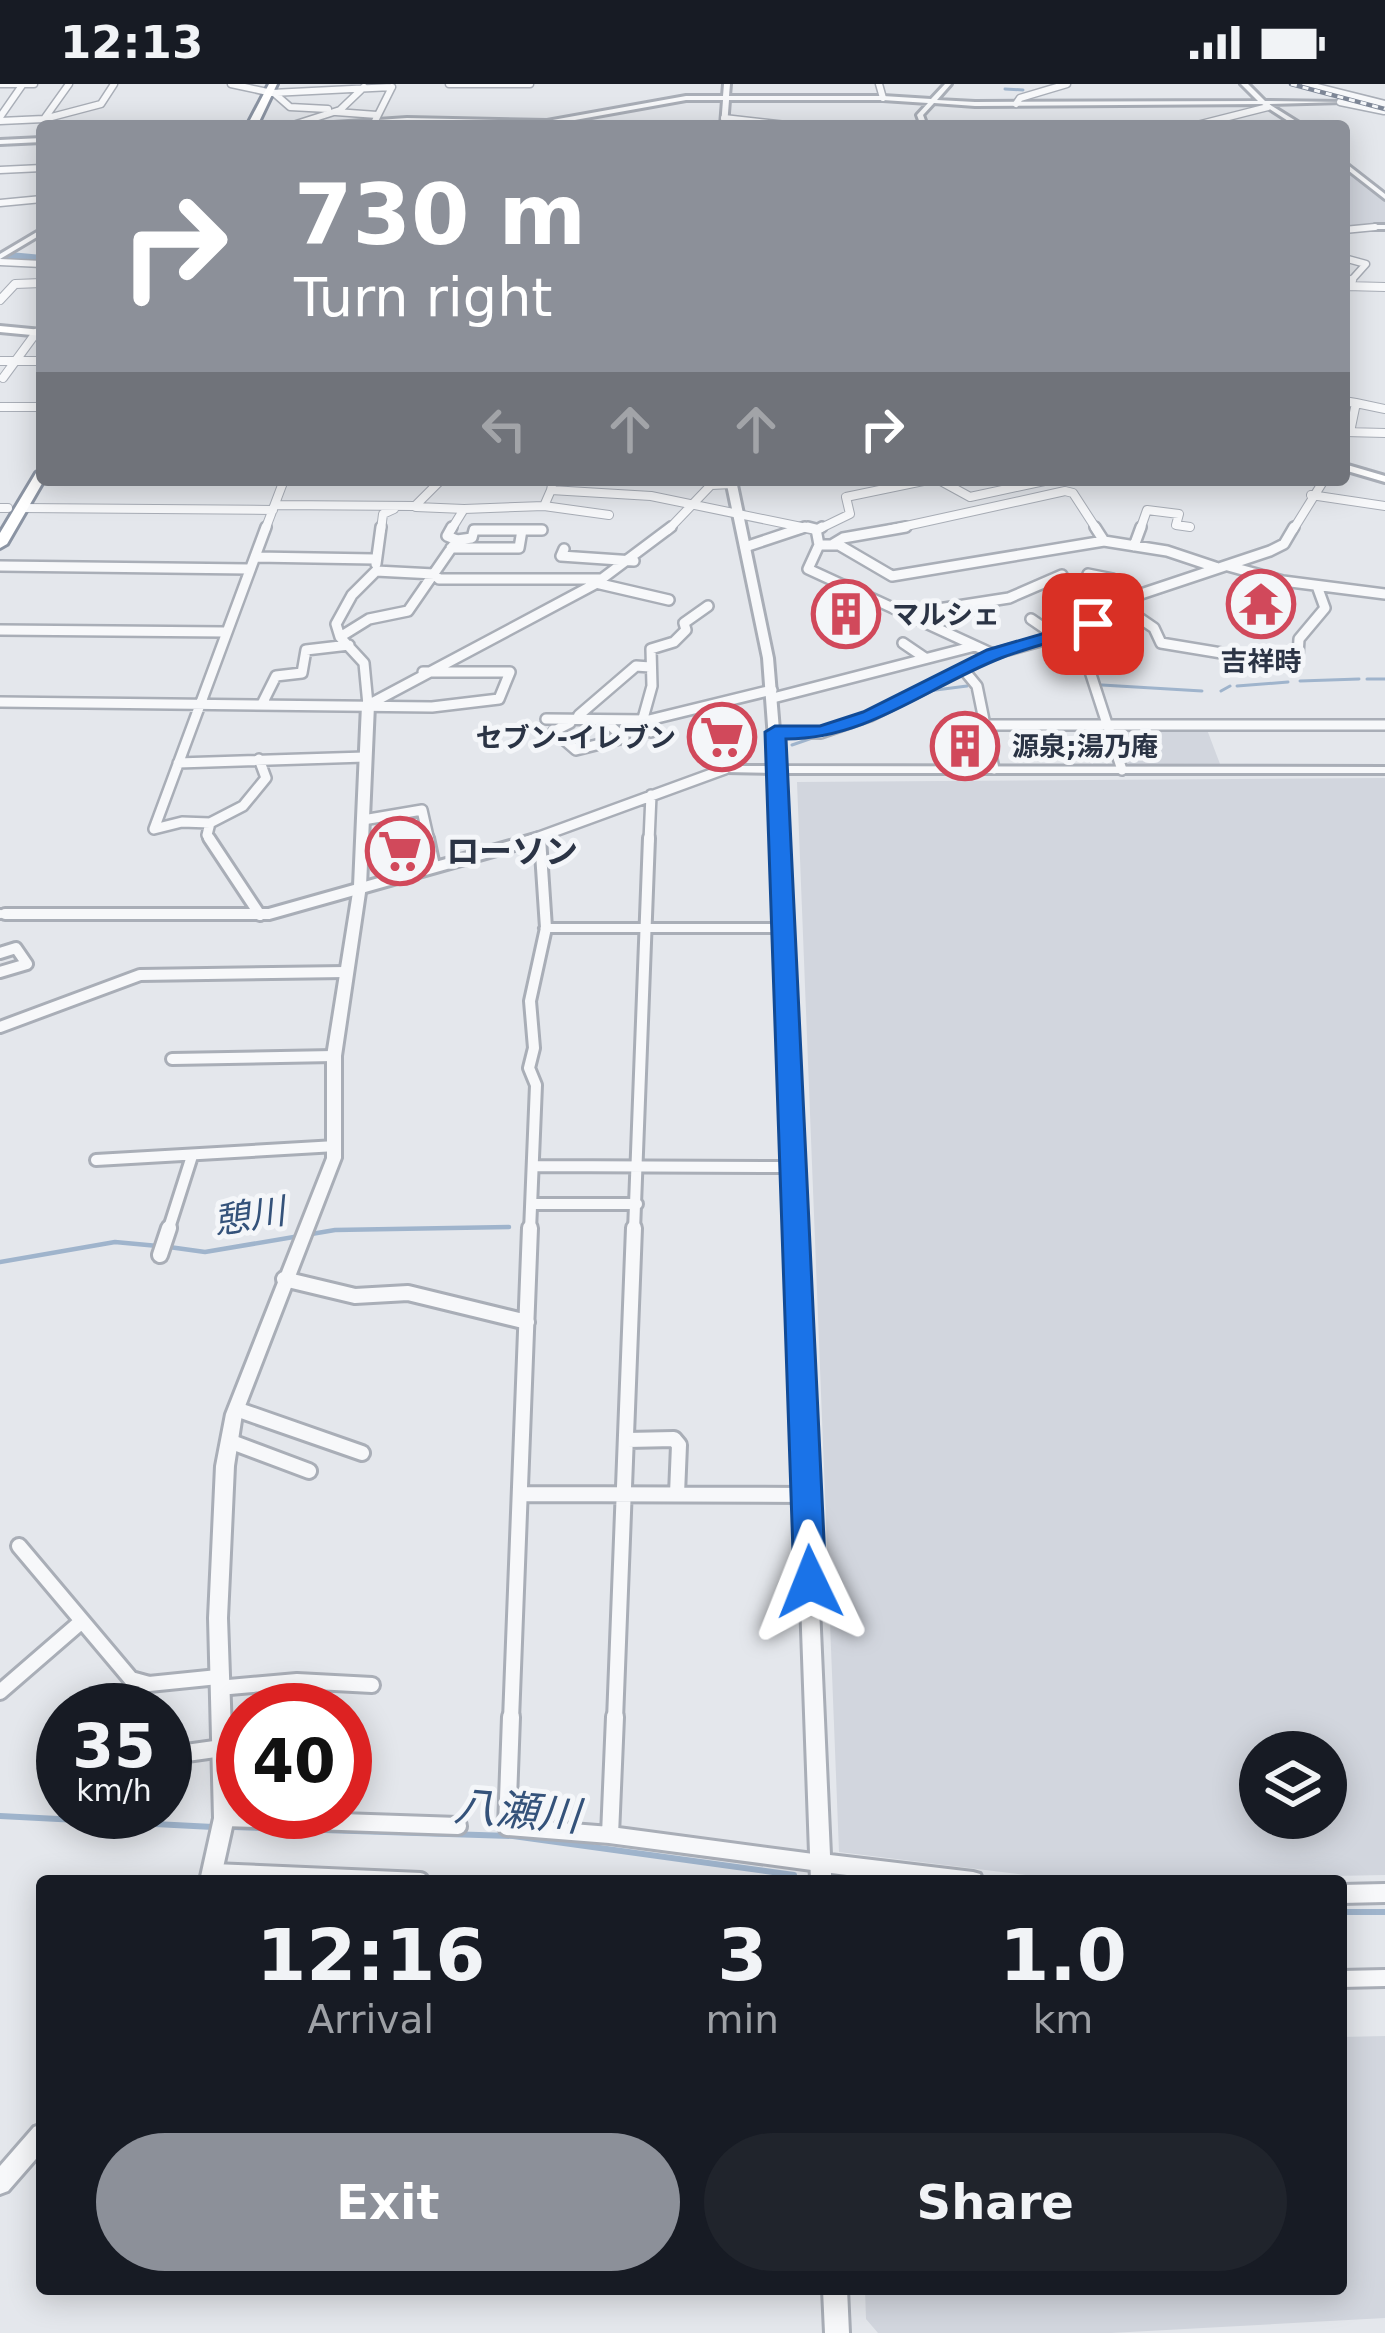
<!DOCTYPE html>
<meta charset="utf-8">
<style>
body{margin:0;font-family:"DejaVu Sans","Noto Sans JP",sans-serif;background:#20242c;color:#f1f3f6;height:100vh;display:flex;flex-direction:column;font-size:45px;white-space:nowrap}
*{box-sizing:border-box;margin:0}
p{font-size:39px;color:#9ea1a6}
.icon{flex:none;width:66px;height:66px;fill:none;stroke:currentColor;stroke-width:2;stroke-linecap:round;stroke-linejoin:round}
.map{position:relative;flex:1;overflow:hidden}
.sheet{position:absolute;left:36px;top:1791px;width:1311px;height:420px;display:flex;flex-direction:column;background:#171b24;border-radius:12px;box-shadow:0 6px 30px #0003}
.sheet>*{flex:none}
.top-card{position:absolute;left:36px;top:36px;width:1314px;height:366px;border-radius:12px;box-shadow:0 6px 30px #0003;background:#8c9099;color:#fff;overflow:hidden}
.controls{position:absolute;left:1239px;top:1647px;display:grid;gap:24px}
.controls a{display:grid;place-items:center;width:108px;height:108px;border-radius:50%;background:#171b24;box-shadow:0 6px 30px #0003;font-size:60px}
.speed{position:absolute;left:36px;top:1599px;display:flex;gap:24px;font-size:60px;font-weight:700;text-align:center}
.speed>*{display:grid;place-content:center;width:156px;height:156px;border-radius:50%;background:#171b24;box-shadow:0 6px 30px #0003;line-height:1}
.speed small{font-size:30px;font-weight:400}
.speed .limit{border:18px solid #d22;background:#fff;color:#111}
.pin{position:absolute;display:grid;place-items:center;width:102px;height:102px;color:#fff;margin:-51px;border-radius:24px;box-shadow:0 6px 18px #0006}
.me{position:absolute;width:132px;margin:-66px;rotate:358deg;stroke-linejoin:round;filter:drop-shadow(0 0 9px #0008)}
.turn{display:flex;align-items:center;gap:42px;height:252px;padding:0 60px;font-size:54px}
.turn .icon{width:156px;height:156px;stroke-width:2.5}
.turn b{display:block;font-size:84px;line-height:102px}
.lanes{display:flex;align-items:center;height:114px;padding:0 60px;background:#0003;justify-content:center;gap:60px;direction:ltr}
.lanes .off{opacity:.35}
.eta{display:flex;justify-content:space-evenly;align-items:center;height:204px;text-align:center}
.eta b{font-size:72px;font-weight:700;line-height:84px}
.primary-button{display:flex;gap:24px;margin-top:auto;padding:24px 60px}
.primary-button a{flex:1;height:138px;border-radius:72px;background:#8c9099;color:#fff;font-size:48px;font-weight:700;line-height:138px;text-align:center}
.primary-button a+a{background:#20242c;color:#f1f3f6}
.status{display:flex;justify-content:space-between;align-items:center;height:84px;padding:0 60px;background:#171b24;direction:ltr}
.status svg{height:33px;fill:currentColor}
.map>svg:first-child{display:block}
.built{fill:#d2d6de;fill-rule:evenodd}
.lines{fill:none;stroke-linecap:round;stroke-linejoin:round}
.stream-far2{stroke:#9fb4cc;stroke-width:3}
.stream-far1{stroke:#9fb4cc;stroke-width:4.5}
.stream{stroke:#9fb4cc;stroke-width:6}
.river{fill:#9fb4cc;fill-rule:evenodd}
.minor-far5-casing{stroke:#a9aeb7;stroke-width:9}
.minor-far4-casing{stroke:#a9aeb7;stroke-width:10}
.minor-far3-casing{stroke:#a9aeb7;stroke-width:14}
.minor-far2-casing{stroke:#a9aeb7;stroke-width:16}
.minor-far1-casing{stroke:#a9aeb7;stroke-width:20}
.minor-casing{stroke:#a9aeb7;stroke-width:22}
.tertiary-casing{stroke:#a9aeb7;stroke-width:6}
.secondary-casing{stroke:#a9aeb7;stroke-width:6}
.trunk-casing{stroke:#8b94a3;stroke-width:6}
.minor-far5{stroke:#f7f8fa;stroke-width:6}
.minor-far4{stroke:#f7f8fa;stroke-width:8}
.minor-far3{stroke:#f7f8fa;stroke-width:9}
.minor-far2{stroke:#f7f8fa;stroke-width:10}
.minor-far1{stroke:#f7f8fa;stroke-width:14}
.minor{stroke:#f7f8fa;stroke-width:16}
.tertiary{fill:#f7f8fa;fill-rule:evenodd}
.secondary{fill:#fff;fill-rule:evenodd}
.trunk{fill:#fff;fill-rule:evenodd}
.rail-casing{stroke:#7d8696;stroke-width:4.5}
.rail{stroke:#f4f6f9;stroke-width:3;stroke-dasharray:6;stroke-linecap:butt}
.route{fill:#1a73e8;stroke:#114b97;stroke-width:3}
.labels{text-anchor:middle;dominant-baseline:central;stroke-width:10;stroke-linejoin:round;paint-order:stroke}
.far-poi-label{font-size:27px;font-weight:bold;fill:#2b3445;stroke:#f4f6f9;text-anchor:start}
.poi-label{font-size:33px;font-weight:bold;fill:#2b3445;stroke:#f4f6f9;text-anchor:start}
.water-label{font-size:36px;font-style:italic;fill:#34527a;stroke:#f4f6f9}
.near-water-label{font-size:42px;font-style:italic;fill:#34527a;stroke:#f4f6f9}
</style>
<div class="status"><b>12:13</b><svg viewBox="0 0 49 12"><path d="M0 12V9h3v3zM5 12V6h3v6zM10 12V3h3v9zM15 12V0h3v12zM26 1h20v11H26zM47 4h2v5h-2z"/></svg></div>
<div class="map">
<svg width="1385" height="2249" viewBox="0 0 1385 2249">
<rect width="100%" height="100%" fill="#e4e7ec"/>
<path class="built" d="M1344,83l41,33v24l-41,4z
M1206,643l14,37h-90l-7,-3 -9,-32z
M1385,694v1097l-311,6 -235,-29 -42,-1070zM1326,1668v66h-66v-66z
M1385,1952v282l-274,15h-233l-12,-14 -1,-30h476v-252z"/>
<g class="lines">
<path class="stream-far2" d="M1005,5l18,1
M1367,595h18
M1300,597l59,-2
M1102,601l100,6
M1237,602l51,-4
M928,607l39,-5
M1221,607l9,-5
M792,661l26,-9"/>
<path class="stream-far1" d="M169,1163l36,5 130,-22 174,-3
M0,1178l115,-20 43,4"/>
<path class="stream" d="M0,1732l213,11
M234,1743l279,9 281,39
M1341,1828h44"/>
<path class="river" d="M0,167l42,4v8l-42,-4z"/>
<g class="minor-far5-casing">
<path id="minor-far5" d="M0,0h34
M231,0l41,9 120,-6
M449,0h81
M879,0l4,14
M1305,0l80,20
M274,9l16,14 38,2
M1340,18l44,9
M1016,20l4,-6 47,-14
M336,28l41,3
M0,33l23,-33
M724,34l71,8
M44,35l25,-35
M0,37l44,-2 57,-15 13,-20
M375,37l17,-34
M290,42l50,-16 24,-23
M1193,42l75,-19
M0,86l42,-2
M0,119l42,-4
M1344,146l31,-3
M1344,174l22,6 -17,19
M0,178l42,2"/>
</g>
<g class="minor-far4-casing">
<path id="minor-far4" d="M1346,202l39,1
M0,216l15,-16 27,-1
M1344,217v-13l8,-8
M0,277h42
M3,294l33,-45
M1344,317l12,2 -6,29
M1356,319l29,6
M0,323h42
M1345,348l40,1
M553,396l-2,10 100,6 165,34
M939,396l31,17 79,-17
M1311,411l74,11
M275,421l140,1 26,-26
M544,422l65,9
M416,423l48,2 -13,21
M0,424h8
M21,424l252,2
M464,425l80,-3 7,-16
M265,446l19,-50
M381,446l2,-16 11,-5
M474,446h68
M668,446l43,-45 21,-1
M796,446l10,-3
M817,446l33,-16 -4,-17 82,-17
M888,446l177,-39 8,2 24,37
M1140,446l7,-20 32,4 -3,11 14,2
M1293,446l31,-50"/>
</g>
<g class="minor-far3-casing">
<path id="minor-far3" d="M452,443l-5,9 10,4
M808,443l8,2 3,16 -11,24 185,85
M1095,443l9,14
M817,446l5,-3
M833,460l10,-6 63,-11
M819,461h20l53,31 212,-35 63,10 48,16
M1134,462l7,-19
M745,463l60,-20
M451,464h68l3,-18
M564,465l-3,7 73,5
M255,473l119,2
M376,480l5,-37
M0,482l249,3
M1228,482l55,15 102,13
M1088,490l25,5 -2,16 14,6
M596,499l73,17
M1122,522l32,22 7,15 127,21 10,-8 1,-17 26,-31 -8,-22
M906,530l103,-16 53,-23
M1031,535l54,37 37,114
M0,546l225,2
M340,553l29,-18 39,-8 49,-71 15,-2 2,-8h68
M903,559l22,15
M963,585l14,17 17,83
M773,614l202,-52
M0,618l432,5 67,-8 11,-27h-87
M262,620l14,-28 26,-3 4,-23 43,-5
M368,621l227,-121 76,-57
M368,621l-4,-42 -24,-26 -4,-13 16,-29 24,-24 58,3 5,5h162
M546,635l103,1 123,-30
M582,635l-3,-4 57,-49 14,1
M570,639l-16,8 22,19 48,-12 -20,-18
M985,641h400
M651,648l-9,-10 10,-36 -1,-37 23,-7 12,-12 -2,-7 24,-17
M775,648l46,1 49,-17 123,-62 77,-21 45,-17 17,-19 138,-46 14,-7 10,-17
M178,679l187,-6
M363,736l59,-10 7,31
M154,745l112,-302
M154,745l28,-7 28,1
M211,757l-4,-6 3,-12 33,-17 23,-28 -7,-19
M528,757l197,-72
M649,757l2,-46"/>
</g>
<g class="minor-far2-casing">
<path id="minor-far2" d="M209,754l51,77
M428,754l6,28
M5,830h264l270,-76
M0,869l16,-5 11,16 -27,8
M0,943l140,-52 206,-3
M172,975l162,-3
M96,1076l240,-14
M534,1082l260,1
M533,1120h104
M168,1147l24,-75
M530,1147l6,-146 -7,-17 5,-20 -4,-47 16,-73 -6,-90
M634,1147l15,-393"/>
</g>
<g class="minor-far1-casing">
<path id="minor-far1" d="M160,1171l9,-27
M284,1195l71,17 53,-3 119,29
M236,1325l126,44
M627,1356l47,-1 5,6 -2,49
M229,1357l80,30
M521,1410l286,1
M19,1462l112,133 18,5 69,-7
M218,1604l79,-7 75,4
M0,1608l82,-71
M511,1636l19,-492
M615,1636l19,-492"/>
</g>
<g class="minor-casing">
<path id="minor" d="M511,1633l-4,110 103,8 210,28
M165,1672l57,-8
M224,1734l234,8
M610,1751l5,-118
M213,1788l207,9
M1341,1895l44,-1"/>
</g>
<g class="tertiary-casing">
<path id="tertiary" d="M724,0h6l-1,12h154l48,3 14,-15h6l-14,16 38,2 283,-1 -17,-17h7l17,17 78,1 -74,2 35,22h-8l-34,-22 -287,2 -41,-3 -11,12 4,11h-6l-4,-11 11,-12 -45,-3h-154l-2,26h-6l2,-26h-37l-139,25 -140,-3 -117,4 117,-8 140,3 139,-25h37z
M42,54v4l-42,2v-4z
M1344,78l41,32v5l-41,-32z
M1375,141h10v4h-13z
M42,145v5l-42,25v-5z
M726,396h10l37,178 9,108 603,1v6h-603l48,1082 143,17 7,2 3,7h-88l-64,-8v8h-20l-34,-949h-231l-6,-4 6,-4h230l-5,-151 -46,-1 -6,-3 6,-3h46l-8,-108z
M368,618l6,3 -8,181 -25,170v102l-99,256 -8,52 -7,152 7,200 -14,63h-20l14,-63 -5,-200 7,-152 10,-52 101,-256v-102l27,-170 8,-181z
M0,826l9,1 2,3 -2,3 -9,1z
M1385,1800v18l-44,1v-18z
M42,2040v28l-34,39 -8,3v-28l34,-39z
M823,2205h24l2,44h-24z"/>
</g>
<g class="secondary-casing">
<path id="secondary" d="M0,242l42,4v6l-42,-4z
M1344,380l41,12v6l-41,-12z"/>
</g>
<g class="trunk-casing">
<path id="trunk" d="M269,0h8l-20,42h-10z
M42,385l2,11 -37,64 -7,4v-15l36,-60z"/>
</g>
<use href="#minor-far5" class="minor-far5"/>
<use href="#minor-far4" class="minor-far4"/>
<use href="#minor-far3" class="minor-far3"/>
<use href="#minor-far2" class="minor-far2"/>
<use href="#minor-far1" class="minor-far1"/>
<use href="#minor" class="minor"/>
<use href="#tertiary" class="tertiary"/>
<use href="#secondary" class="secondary"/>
<use href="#trunk" class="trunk"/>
<g class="rail-casing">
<path id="rail" d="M1291,0l94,25"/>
</g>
<use href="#rail" class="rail"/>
</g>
<path class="route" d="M1093,535l9,5 -3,4c-32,10 -67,18 -98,30 -74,29 -133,81 -215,81l40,843 -4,10 -12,4 -12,-4 -4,-10 -29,-850 10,-6h45l43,-14 124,-62z"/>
<defs>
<g id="temple-ring" transform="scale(3.45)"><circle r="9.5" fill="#f4f6f9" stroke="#d1495b" stroke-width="1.5"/><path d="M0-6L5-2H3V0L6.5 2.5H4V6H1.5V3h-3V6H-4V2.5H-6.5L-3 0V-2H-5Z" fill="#d1495b"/></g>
<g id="building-ring" transform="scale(3.45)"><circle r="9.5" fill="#f4f6f9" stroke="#d1495b" stroke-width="1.5"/><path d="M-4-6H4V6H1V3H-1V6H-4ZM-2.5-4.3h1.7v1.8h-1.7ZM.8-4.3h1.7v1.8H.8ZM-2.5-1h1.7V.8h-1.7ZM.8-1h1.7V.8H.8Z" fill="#d1495b"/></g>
<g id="supermarket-ring" transform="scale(3.45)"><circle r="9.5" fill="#f4f6f9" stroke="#d1495b" stroke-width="1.5"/><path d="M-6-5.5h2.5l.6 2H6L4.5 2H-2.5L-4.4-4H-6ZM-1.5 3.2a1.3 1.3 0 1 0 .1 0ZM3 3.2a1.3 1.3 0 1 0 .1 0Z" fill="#d1495b"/></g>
</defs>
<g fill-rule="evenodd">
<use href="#temple-ring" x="1261" y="520"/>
<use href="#building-ring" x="846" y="530"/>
<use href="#supermarket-ring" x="722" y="653"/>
<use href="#building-ring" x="965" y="662"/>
<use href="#supermarket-ring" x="400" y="767"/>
</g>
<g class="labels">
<g class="far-poi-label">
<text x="892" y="530">マルシェ</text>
<text x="1261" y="577" text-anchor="middle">吉祥時</text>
<text x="676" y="653" text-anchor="end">セブン-イレブン</text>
<text x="1012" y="662">源泉;湯乃庵</text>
</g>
<g class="poi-label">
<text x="446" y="767">ローソン</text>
</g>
<g class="water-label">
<text transform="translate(249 1132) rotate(-9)">憩川</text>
</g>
<g class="near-water-label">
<text transform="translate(517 1727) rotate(5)">八瀬川</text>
</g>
</g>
</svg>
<div class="controls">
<a><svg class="icon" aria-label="layers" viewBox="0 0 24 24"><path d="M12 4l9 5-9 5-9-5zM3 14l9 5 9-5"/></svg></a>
</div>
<div class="speed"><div>35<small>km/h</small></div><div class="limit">40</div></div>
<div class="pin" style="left:1093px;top:540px;background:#d93025"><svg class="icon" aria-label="arrive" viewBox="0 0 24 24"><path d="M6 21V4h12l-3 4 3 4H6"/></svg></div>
<svg class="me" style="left:810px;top:1498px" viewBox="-20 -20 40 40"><path d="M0-17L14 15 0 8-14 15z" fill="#1a73e8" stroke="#fff" stroke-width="4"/></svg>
<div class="top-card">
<div class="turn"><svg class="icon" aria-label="right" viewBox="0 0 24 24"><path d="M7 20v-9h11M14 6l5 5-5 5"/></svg><div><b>730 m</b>Turn right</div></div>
<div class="lanes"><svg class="icon off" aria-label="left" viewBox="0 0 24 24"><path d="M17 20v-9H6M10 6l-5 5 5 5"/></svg><svg class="icon off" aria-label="ahead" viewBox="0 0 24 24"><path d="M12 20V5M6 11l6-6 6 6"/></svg><svg class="icon off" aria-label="ahead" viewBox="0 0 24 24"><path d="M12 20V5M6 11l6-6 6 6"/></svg><svg class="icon" aria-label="right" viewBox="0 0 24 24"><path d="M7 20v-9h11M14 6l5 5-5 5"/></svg></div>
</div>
<section class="sheet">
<div class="eta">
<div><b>12:16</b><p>Arrival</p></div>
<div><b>3</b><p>min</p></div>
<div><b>1.0</b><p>km</p></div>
</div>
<div class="primary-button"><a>Exit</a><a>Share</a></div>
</section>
</div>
